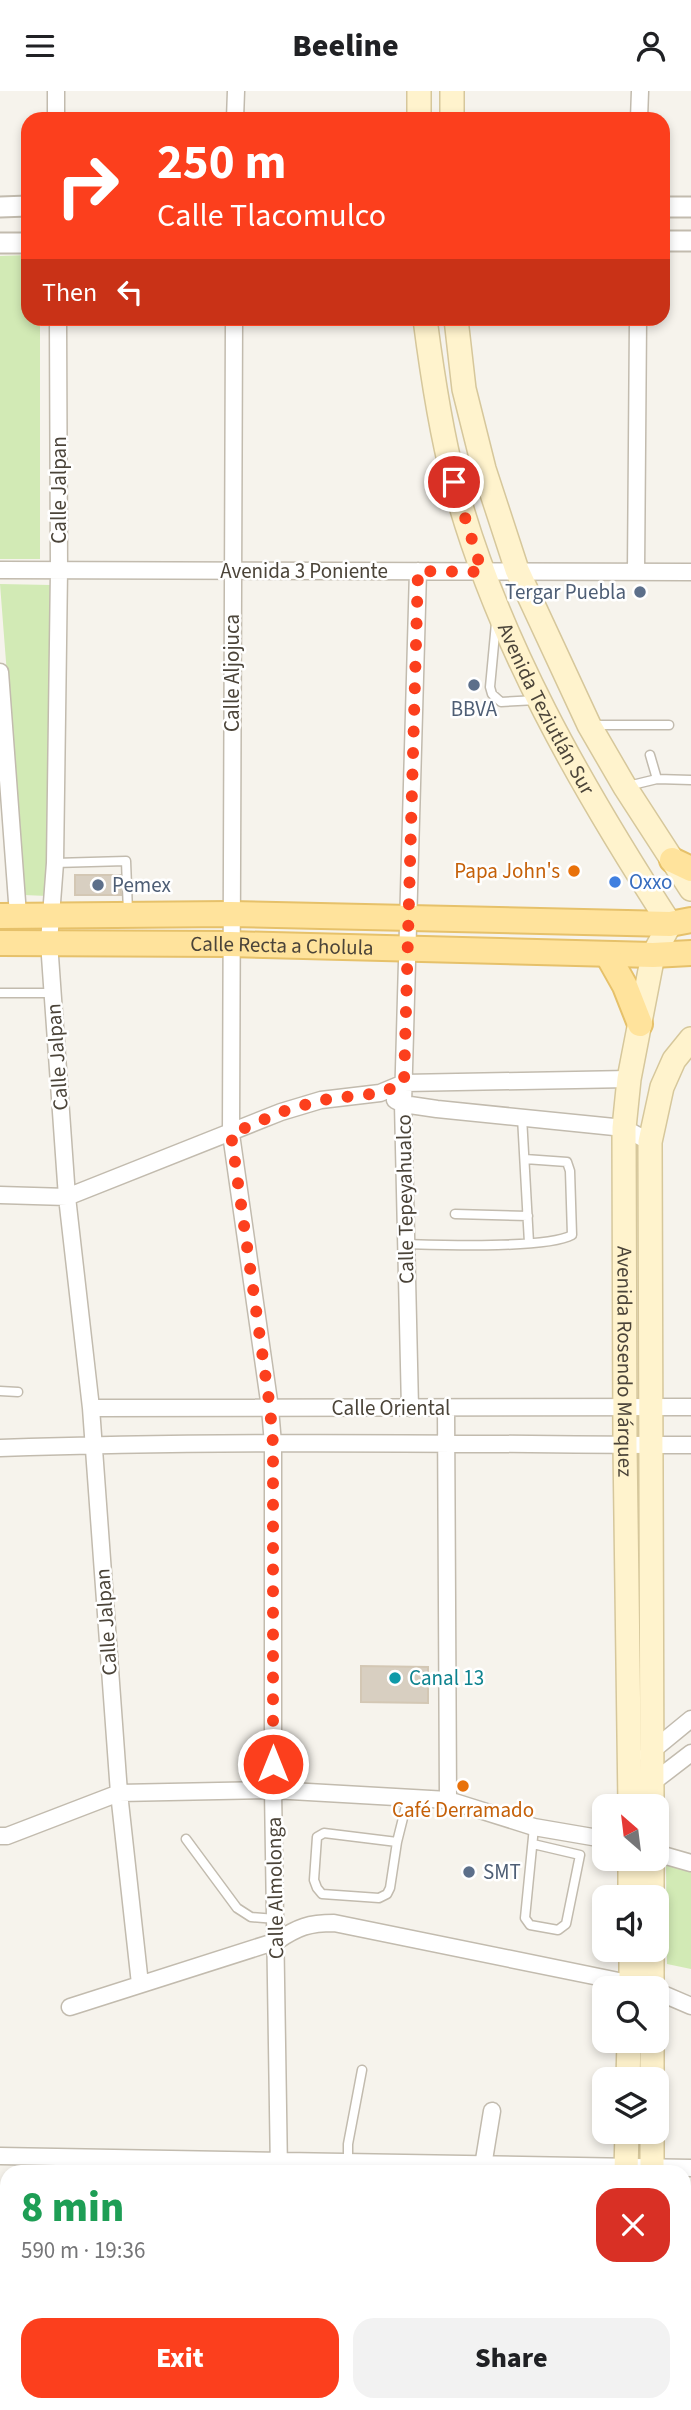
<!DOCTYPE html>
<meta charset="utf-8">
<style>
body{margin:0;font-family:"Source Sans 3",sans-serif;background:#f2f2f2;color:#202124;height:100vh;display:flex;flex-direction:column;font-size:26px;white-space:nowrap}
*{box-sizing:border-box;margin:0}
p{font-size:23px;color:#757577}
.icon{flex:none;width:38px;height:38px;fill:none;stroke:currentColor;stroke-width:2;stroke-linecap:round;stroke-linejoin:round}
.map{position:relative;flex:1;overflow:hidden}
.sheet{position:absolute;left:0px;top:2074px;width:691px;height:247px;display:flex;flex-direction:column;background:#fff;border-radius:21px 21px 0 0;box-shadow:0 4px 10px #0003}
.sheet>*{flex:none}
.guide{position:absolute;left:21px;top:21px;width:649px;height:214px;border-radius:21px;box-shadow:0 4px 10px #0003;background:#fc3f1d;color:#fff;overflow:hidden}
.needle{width:46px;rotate:332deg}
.controls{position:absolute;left:592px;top:1703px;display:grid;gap:14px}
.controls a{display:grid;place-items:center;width:77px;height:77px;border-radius:14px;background:#fff;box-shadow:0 4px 10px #0003;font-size:35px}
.pin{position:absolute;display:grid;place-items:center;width:60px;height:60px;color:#fff;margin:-30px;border:4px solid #fff;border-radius:50%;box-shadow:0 2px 7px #0007}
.me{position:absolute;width:77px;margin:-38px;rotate:0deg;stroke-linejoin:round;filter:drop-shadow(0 0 5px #0008)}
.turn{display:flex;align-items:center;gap:24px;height:147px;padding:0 21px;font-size:32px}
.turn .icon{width:91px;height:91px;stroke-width:2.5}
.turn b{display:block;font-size:49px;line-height:60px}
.then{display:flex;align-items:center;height:66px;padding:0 21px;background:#0003;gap:14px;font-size:26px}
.round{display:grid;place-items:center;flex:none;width:74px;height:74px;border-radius:21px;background:#f2f2f2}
.head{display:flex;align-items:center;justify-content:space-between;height:119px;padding:0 21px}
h1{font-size:42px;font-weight:800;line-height:52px;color:#1e9e55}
.primary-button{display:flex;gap:14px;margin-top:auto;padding:14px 21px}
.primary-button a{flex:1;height:80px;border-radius:21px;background:#fc3f1d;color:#fff;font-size:28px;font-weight:800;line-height:80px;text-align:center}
.primary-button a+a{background:#f2f2f2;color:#202124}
header{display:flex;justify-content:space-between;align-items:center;height:91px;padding:0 21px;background:#fff;font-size:32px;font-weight:800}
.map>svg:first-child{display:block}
.green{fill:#d2eab5}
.building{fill:#d8cfc1;stroke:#d3c7b4;stroke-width:2}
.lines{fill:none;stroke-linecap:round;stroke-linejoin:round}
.service-casing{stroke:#c2bbae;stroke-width:11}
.minor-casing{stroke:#c2bbae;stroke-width:19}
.tertiary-casing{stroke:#c2bbae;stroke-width:23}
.secondary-casing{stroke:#d6c79b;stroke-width:26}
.primary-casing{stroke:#e6c16a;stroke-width:28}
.service{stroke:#fff;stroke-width:8}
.minor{stroke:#fff;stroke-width:16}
.tertiary{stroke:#fff;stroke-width:19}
.secondary{stroke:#fff3cd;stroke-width:23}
.primary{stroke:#ffe39c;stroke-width:24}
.route{stroke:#fc3f1d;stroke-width:12;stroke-dasharray:0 21.6}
.service-dot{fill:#5c6f8a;stroke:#fff;stroke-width:2.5}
.food-dot{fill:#e8710a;stroke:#fff;stroke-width:2.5}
.shop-dot{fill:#3f7fe0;stroke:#fff;stroke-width:2.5}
.culture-dot{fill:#0f9aa8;stroke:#fff;stroke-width:2.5}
.labels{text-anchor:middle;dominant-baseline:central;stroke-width:5;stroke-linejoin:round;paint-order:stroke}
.street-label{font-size:21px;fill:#4b4439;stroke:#fff}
.service-label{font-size:21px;fill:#4e5e75;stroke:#fff;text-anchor:start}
.food-label{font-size:21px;fill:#c56008;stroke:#fff;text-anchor:end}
.shop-label{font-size:21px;fill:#366cbe;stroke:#fff;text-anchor:start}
.culture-label{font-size:21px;fill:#0d838f;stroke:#fff;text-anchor:start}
</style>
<header><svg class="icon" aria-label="menu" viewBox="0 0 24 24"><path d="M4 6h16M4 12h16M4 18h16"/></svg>Beeline<svg class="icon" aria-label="person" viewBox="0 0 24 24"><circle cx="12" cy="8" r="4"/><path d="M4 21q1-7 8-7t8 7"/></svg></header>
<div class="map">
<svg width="691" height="2319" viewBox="0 0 691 2319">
<rect width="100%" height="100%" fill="#f6f3ec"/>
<path class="green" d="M28,164v64h12v240h-40v-303z
M0,493l51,1 -4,311 -23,-1z
M666,1774l25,7v97l-24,-5z"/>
<path class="building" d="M75,784h45l1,20h-46z
M361,1575l67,1v36l-67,-1z"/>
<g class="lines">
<g class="service-casing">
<path id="service" d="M496,532l-6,64 2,7 9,8 36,-2
M592,634h77
M657,688l34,1
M628,695l29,-7 -7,-24
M55,772l71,-2 2,51
M0,902h52
M522,1026l7,126
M455,1123l73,2
M407,1153c34,1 139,5 165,-9l-2,-64 -3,-9 -42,-3
M0,1300l18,1
M186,1748l51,69 14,9 25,2
M397,1751l-73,-9 -7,4 -3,43 3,8 5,6 57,4 8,-4 3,-6 7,-46 11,-44
M533,1753l47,11 -14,69 -8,6 -28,-5 -5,-7 9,-91
M348,2072v-19l14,-74"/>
</g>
<g class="minor-casing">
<path id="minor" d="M56,0v28
M235,28l1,-28
M639,28l1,-28
M58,228l1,251 -4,293 -6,79 18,255 24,211 28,385 21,191
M234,228l-3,815 39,274 3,36v346l6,382
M0,479l691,2
M636,481l2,-253
M0,581l18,243
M395,1009l8,4 34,5 187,19 26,14
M0,1104l67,2 214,-85 40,-12 59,-7 24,-10 225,-4
M446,1316l2,393
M91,1317l600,-1
M410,1317l-7,-304 15,-533
M0,1357c230,-8 461,-4 691,-3
M647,1664l44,-36
M648,1695l43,-33
M0,1745h7l112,-43 154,-3 175,10 86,27 70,12
M656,1762l35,10
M656,1900l35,15
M70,1916l207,-66c21,-14 32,-18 57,-18l304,62
M0,2065l691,12
M483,2075l9,-55
M0,2203h7
M684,2218h7
M271,2319l1,-5"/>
</g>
<g class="tertiary-casing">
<path id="tertiary" d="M0,116l28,-1
M663,116h28
M663,150h28
M0,152h28"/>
</g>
<g class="secondary-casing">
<g id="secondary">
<path d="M419,0v28"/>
<path d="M452,28v-28"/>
<path id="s1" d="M425,228c7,54 15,109 29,162 42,159 128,307 216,443l-17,31 -24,124 -5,49 1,318 5,360"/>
<path d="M456,228l8,70 20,80 33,101 72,155 36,62 66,102"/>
<path d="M652,1715l-2,-664 12,-55 12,-27 17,-21"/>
<path d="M630,1768v38"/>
<path d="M652,1806v-38"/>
<path d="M631,1858v39"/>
<path d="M652,1858v39"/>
<path d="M652,1950v38"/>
<path d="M628,1988l1,-38"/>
<path d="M652,2040v41"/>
<path d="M626,2081l1,-41"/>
<path d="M623,2319v-5"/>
<path d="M652,2319v-5"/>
</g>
</g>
<g class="primary-casing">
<g id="primary">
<path d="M672,769l19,9"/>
<path d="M0,825l230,-2 440,10 21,-4"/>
<path id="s2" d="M0,852l230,1 423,11 38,-2"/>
<path d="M607,863l18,32 15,38"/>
</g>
</g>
<use href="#service" class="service"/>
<use href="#minor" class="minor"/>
<use href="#tertiary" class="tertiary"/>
<use href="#secondary" class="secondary"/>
<use href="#primary" class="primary"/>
</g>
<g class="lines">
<path class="route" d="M273,1673v-320l-3,-36 -39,-274 50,-22 40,-12 59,-7 24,-10 14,-512 64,1 -28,-90"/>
</g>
<g class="service-dot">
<circle cx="640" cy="501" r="7"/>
<circle cx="474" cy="594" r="7"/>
<circle cx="98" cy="794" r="7"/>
<circle cx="469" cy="1781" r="7"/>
</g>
<g class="food-dot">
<circle cx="574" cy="780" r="7"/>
<circle cx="463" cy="1695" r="7"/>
</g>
<circle class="shop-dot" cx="615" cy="791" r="7"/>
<circle class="culture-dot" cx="395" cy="1587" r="7"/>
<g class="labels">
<g class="street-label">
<text transform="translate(59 399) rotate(-90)">Calle Jalpan</text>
<text x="304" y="480">Avenida 3 Poniente</text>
<text transform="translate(232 582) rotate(-90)">Calle Aljojuca</text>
<text stroke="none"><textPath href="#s1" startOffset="411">Avenida Teziutlán Sur</textPath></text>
<text stroke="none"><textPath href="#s2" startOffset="282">Calle Recta a Cholula</textPath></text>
<text transform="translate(57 966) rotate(-94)">Calle Jalpan</text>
<text transform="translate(405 1108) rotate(-91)">Calle Tepeyahualco</text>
<text stroke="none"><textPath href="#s1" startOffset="1104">Avenida Rosendo Márquez</textPath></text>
<text x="391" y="1317">Calle Oriental</text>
<text transform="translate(106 1531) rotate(-94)">Calle Jalpan</text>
<text transform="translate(275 1797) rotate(-91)">Calle Almolonga</text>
</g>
<g class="service-label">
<text x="626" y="501" text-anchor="end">Tergar Puebla</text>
<text x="474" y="618" text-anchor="middle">BBVA</text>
<text x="112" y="794">Pemex</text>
<text x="483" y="1781">SMT</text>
</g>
<g class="food-label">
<text x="560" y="780">Papa John's</text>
<text x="463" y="1719" text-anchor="middle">Café Derramado</text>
</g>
<g class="shop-label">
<text x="629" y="791">Oxxo</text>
</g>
<g class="culture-label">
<text x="409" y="1587">Canal 13</text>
</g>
</g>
</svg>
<div class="controls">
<a><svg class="needle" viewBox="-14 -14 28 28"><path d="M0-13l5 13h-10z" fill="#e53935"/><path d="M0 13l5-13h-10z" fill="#757577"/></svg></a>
<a><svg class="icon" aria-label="sound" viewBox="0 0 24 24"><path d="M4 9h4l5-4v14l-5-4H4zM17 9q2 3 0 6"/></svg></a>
<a><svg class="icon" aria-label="search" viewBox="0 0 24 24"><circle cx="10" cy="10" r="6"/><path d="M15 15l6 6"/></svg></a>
<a><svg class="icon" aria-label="layers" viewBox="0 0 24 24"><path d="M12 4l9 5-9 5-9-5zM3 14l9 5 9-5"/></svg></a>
</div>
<div class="pin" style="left:454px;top:391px;background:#d93025"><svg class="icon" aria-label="arrive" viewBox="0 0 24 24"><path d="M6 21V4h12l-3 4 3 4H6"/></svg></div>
<svg class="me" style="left:273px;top:1673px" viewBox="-20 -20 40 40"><circle r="17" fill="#fc3f1d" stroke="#fff" stroke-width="3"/><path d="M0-11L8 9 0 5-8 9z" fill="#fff"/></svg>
<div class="guide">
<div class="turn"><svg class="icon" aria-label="right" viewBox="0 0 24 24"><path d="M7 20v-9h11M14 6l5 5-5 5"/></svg><div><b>250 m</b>Calle Tlacomulco</div></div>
<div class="then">Then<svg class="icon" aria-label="left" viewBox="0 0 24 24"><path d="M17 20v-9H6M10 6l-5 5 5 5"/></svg></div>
</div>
<section class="sheet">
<div class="head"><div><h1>8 min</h1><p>590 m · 19:36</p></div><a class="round" style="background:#d93025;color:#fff"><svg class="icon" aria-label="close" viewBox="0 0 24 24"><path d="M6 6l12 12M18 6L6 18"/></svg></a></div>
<div class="primary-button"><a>Exit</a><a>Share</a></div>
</section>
</div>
